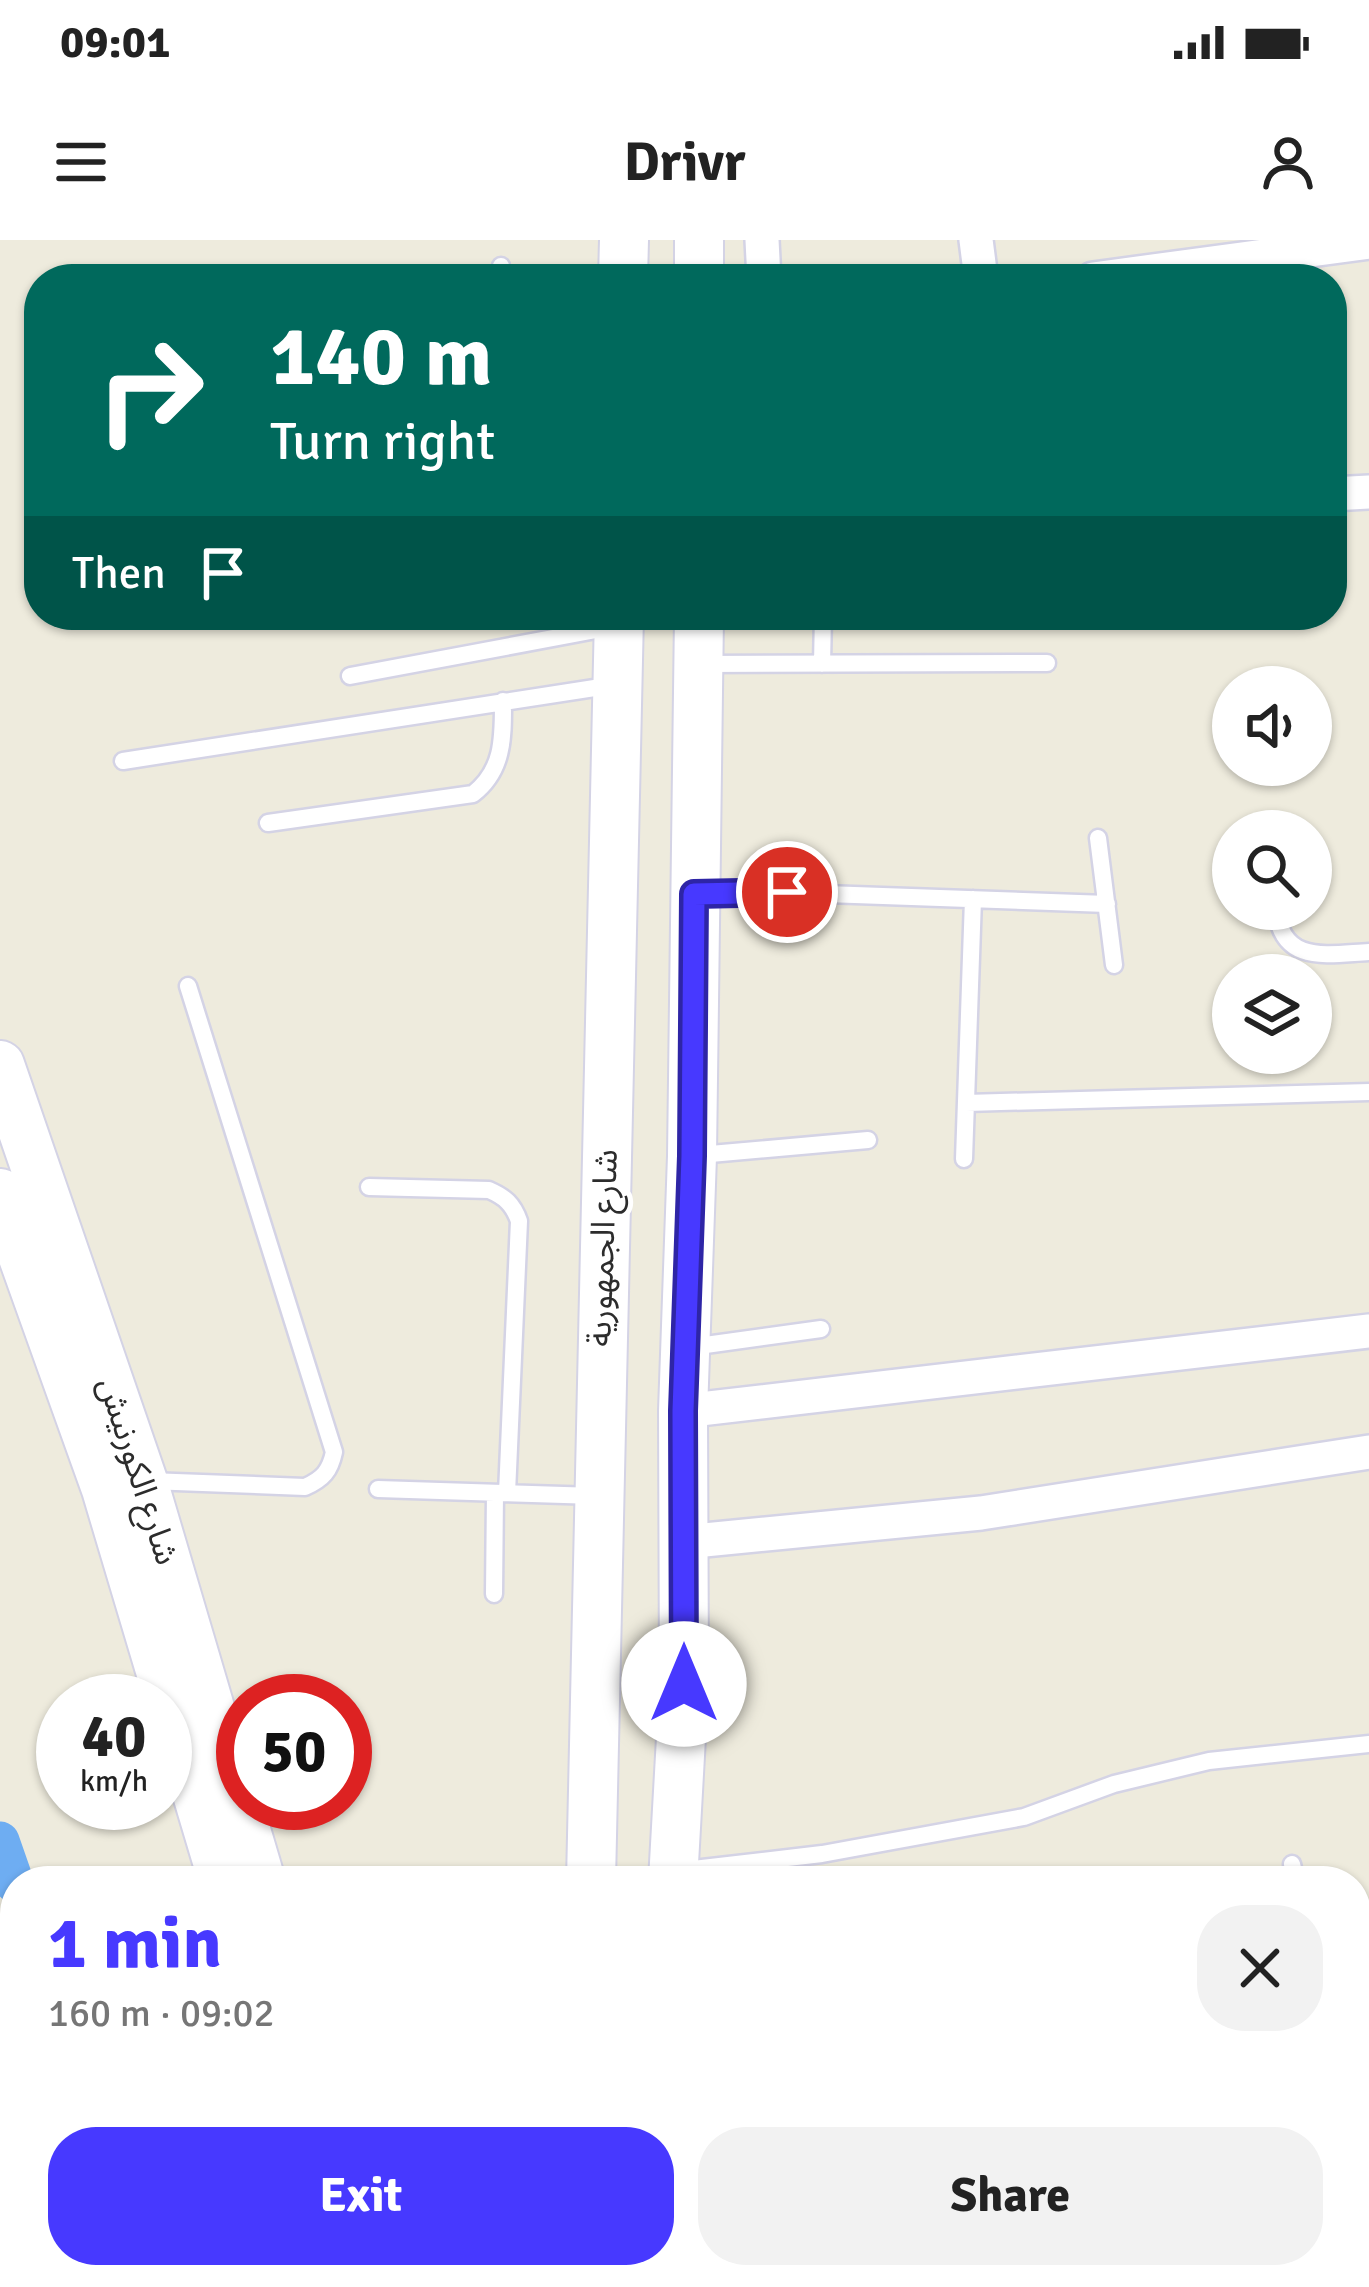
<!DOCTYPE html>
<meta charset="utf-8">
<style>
body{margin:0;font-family:Signika,"Noto Sans Arabic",sans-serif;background:#f2f2f2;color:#222;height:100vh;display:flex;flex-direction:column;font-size:45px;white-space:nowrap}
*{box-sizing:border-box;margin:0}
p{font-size:39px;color:#767676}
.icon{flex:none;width:66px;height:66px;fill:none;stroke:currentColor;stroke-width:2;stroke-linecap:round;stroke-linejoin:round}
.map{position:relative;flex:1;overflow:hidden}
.side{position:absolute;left:0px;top:1626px;width:1371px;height:423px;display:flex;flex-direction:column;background:#fff;border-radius:48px 48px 0 0;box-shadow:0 3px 9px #0004}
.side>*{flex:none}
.top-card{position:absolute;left:24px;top:24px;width:1323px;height:366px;border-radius:48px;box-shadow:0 3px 9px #0004;background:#00695c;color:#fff;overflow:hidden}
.tools{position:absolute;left:1212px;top:426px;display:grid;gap:24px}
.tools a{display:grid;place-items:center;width:120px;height:120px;border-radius:50%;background:#fff;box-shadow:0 3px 9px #0004;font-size:60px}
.speed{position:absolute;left:36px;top:1434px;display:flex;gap:24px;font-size:60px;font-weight:700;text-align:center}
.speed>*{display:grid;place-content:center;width:156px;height:156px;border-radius:50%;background:#fff;box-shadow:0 3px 9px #0004;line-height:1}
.speed small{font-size:30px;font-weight:400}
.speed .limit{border:18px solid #d22;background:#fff;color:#111}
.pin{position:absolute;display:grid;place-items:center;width:102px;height:102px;color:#fff;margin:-51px;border:6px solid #fff;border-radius:50%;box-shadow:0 3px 12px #0007}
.me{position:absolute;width:132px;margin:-66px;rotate:0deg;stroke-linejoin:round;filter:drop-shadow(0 0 9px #0008)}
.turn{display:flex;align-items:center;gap:42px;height:252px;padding:0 48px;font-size:54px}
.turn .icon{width:156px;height:156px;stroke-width:2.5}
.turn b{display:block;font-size:84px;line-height:102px}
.then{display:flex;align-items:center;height:114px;padding:0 48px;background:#0003;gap:24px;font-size:45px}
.round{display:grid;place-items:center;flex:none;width:126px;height:126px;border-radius:48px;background:#f2f2f2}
.head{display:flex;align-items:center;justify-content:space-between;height:204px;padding:0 48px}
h1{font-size:72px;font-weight:700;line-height:90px;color:#4739ff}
.action{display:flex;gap:24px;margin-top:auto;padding:24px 48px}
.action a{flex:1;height:138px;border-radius:48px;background:#4739ff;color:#fff;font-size:48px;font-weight:700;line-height:138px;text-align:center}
.action a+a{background:#f2f2f2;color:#222}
.status{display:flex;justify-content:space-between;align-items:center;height:84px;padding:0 60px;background:#fff;direction:ltr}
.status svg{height:33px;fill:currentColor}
header{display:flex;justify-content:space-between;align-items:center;height:156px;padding:0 48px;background:#fff;font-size:54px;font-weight:700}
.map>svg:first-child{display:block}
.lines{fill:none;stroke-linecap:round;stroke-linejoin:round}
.canal{stroke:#6eadf2;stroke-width:39}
.lane-casing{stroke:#d4d3e5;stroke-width:21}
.street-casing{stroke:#d4d3e5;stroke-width:38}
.secondary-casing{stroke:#d4d3e5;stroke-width:52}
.lane{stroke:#fff;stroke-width:16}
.street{stroke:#fff;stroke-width:33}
.secondary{stroke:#fff;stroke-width:48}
.route-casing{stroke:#2e25a6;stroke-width:30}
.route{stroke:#4739ff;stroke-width:21}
.labels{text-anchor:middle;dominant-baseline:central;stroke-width:10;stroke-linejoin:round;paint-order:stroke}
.street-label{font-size:33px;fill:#2c2c2c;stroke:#fff}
</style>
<div class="status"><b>09:01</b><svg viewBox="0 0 49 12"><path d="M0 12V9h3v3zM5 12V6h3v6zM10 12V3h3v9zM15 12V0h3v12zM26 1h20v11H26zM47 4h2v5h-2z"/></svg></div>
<header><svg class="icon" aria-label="menu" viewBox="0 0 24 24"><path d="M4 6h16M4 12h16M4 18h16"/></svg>Drivr<svg class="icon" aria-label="person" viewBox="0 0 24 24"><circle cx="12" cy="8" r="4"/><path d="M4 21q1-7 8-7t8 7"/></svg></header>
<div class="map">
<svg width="1369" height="2047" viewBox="0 0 1369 2047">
<rect width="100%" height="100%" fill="#eeebdd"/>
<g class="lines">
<path class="canal" d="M0,1601l15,43
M152,2034l4,13"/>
<g class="lane-casing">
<path id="lane" d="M501,39v-13
M700,424l347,-1
M822,424l1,-49
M350,436l262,-49
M123,521l491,-76
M268,583l205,-29c31,-24 30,-57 30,-93
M1098,598l16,127
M700,654l41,-3 366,13
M1276,669c6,56 51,45 93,43
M966,863l403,-11
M699,915l169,-15
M964,919l9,-260
M369,947l120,3c16,7 24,14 30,31l-12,272
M691,1107l130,-18
M149,1241l156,6c18,-8 25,-16 29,-35l-146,-466
M378,1249l218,7
M494,1354l1,-101
M1292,1624l4,17
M676,1631l146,-17 202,-37 90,-33 95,-23 160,-17
M1356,1808l13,1
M1356,1913l13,1
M1356,2025h13"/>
</g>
<g class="street-casing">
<path id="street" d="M762,0l2,39
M976,0l5,39
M1093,39l276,-37
M1332,254l37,-2
M683,1171l686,-80
M684,1302l297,-29 388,-61"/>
</g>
<g class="secondary-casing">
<path id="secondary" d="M699,0v39
M623,39l1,-39
M0,825l143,416 118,400
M0,953l106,296 117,392
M591,1641l28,-1266
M673,1641l11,-197 -1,-273 9,-255 7,-541
M341,2034l4,13
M576,2047l7,-13
M634,2047v-13"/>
</g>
<use href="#lane" class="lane"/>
<use href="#street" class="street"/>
<use href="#secondary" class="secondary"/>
</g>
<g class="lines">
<g class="route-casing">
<path id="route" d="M684,1444l-1,-273 9,-255 2,-262 93,-2"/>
</g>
<use href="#route" class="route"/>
</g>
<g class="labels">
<g class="street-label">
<text transform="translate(603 1008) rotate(-88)">شارع الجمهورية</text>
<text transform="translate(138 1231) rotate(72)">شارع الكورنيش</text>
</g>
</g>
</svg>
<div class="tools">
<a><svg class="icon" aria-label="sound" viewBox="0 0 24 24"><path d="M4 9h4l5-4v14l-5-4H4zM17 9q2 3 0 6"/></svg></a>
<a><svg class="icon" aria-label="search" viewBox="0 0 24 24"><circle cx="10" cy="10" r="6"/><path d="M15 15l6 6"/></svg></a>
<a><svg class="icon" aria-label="layers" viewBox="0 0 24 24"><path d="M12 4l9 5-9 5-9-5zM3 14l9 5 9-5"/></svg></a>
</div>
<div class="speed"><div>40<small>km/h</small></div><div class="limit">50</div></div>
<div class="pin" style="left:787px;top:652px;background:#d93025"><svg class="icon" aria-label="arrive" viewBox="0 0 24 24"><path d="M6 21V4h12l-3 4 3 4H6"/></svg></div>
<svg class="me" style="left:684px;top:1444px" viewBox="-20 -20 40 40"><circle r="19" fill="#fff"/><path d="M0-13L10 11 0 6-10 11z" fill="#4739ff"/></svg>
<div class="top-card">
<div class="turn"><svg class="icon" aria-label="right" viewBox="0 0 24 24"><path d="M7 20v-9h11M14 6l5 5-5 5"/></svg><div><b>140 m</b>Turn right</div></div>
<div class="then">Then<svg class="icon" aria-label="arrive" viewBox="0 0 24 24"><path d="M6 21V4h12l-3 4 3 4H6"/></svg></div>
</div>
<section class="side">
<div class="head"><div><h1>1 min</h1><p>160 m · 09:02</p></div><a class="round"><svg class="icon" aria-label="close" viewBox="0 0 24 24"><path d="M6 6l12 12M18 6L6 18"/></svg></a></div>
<div class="action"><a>Exit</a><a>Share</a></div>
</section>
</div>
